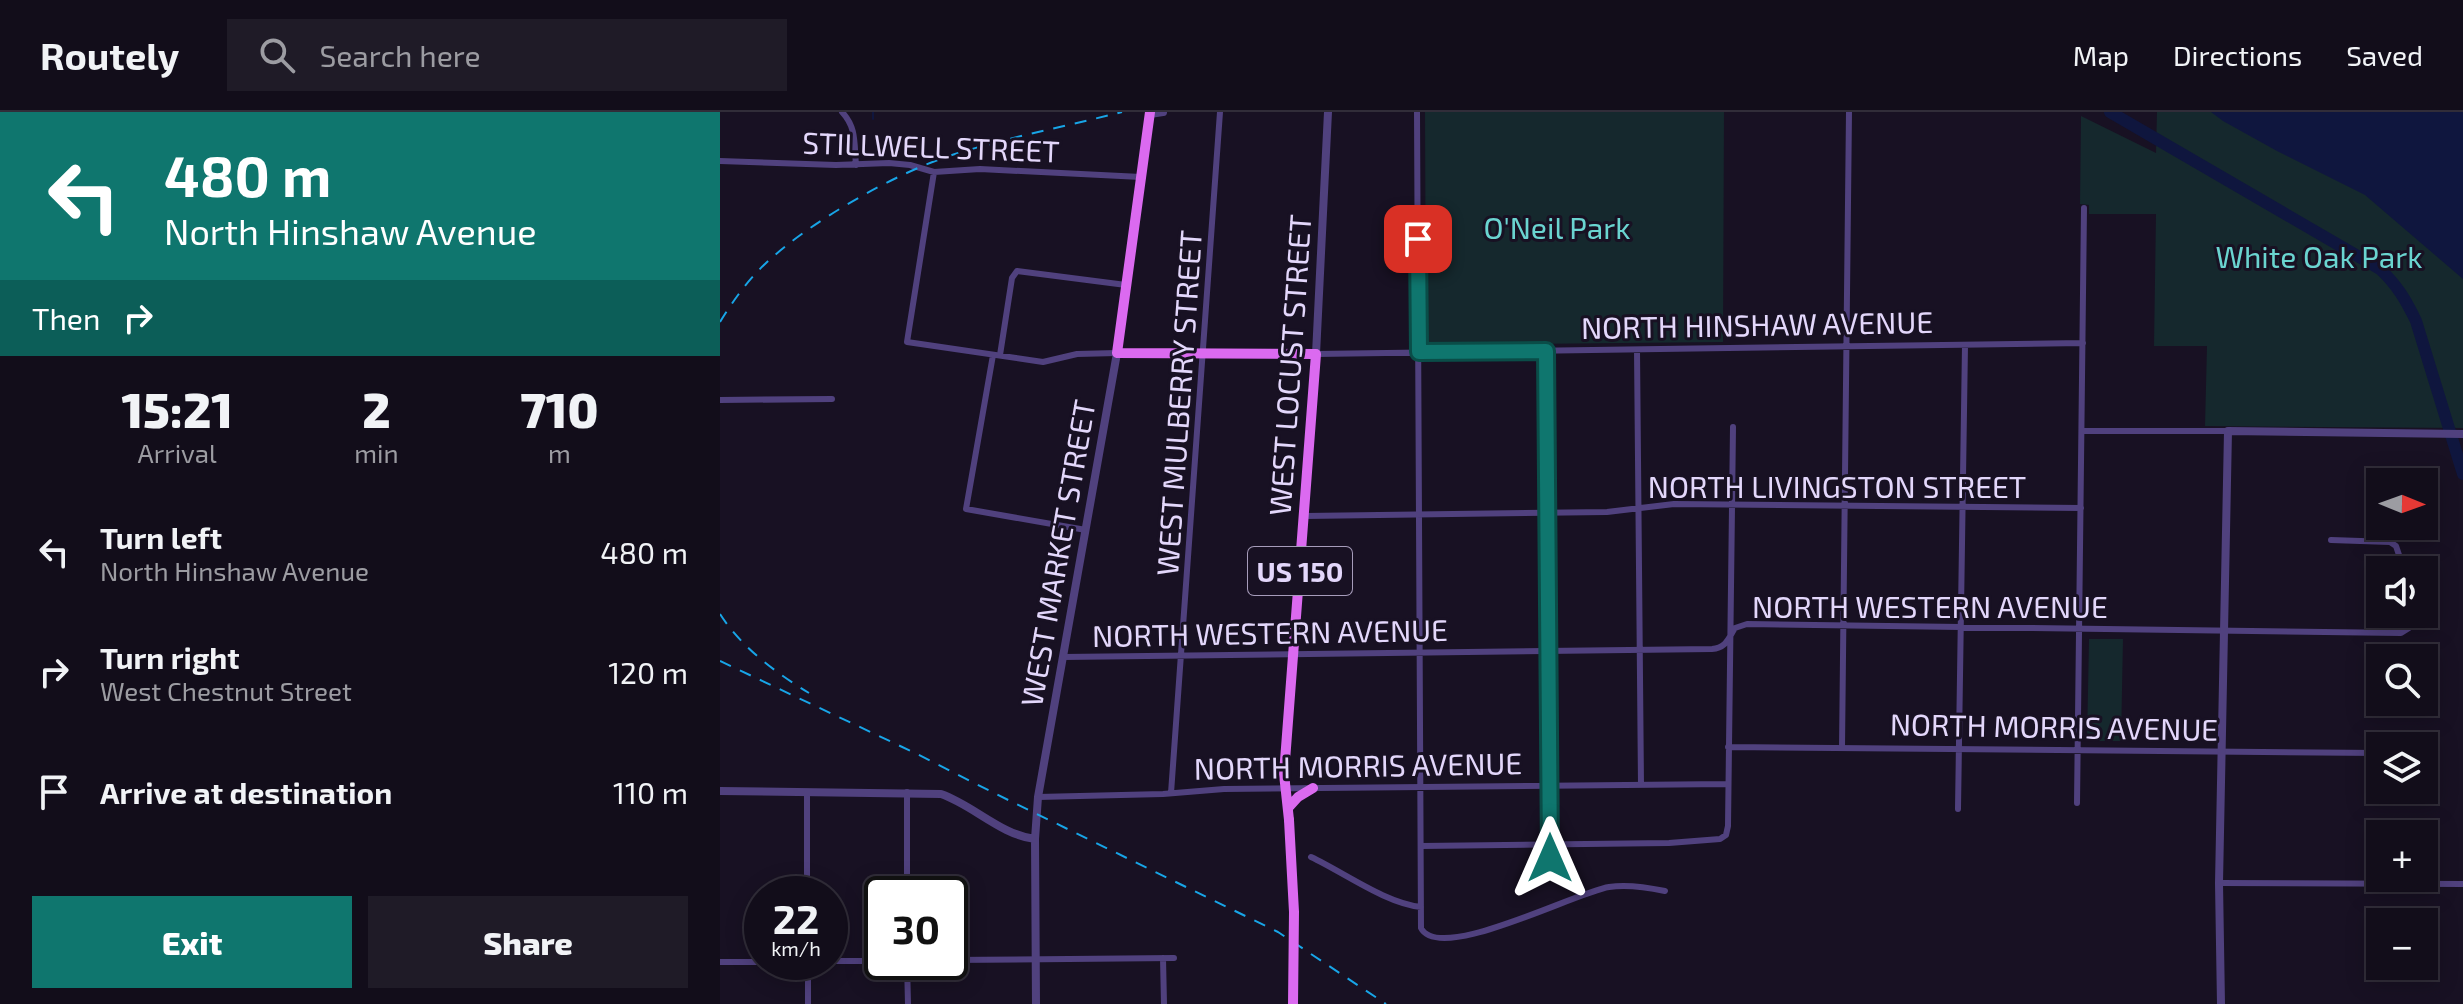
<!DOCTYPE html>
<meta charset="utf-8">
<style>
body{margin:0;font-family:"Exo 2",sans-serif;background:#1f1b27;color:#f1f3f6;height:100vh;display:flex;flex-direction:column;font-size:30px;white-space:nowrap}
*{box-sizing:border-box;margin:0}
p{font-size:26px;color:#9c9ca2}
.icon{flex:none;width:44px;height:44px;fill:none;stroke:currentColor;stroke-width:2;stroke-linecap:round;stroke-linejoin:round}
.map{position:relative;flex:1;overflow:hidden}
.details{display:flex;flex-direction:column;background:#120d1a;width:720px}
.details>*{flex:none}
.banner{background:#0f766e;color:#fff;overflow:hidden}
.needle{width:52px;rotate:91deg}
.fabs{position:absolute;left:1646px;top:356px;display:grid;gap:16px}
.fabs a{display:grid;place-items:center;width:72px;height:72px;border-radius:0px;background:#120d1a;box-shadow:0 4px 20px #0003,0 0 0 2px #312d39;font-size:40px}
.speed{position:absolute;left:24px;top:764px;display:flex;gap:16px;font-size:40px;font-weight:700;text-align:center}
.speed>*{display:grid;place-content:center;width:104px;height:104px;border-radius:50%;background:#120d1a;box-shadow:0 4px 20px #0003,0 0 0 2px #312d39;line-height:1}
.speed small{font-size:20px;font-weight:400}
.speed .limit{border:4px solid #111;border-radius:12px;background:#fff;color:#111}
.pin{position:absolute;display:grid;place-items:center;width:68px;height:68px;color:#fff;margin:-34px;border-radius:16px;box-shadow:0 4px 12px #0006}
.me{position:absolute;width:88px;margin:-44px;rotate:0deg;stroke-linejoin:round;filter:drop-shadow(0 0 6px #0008)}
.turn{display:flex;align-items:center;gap:28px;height:168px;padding:0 32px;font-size:36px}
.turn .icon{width:104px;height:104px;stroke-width:2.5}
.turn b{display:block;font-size:56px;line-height:68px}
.then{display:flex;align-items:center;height:76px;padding:0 32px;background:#0003;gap:16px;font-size:30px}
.eta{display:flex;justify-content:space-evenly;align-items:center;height:136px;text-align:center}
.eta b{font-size:48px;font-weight:800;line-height:56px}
.button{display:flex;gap:16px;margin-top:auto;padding:16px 32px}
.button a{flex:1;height:92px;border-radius:0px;background:#0f766e;color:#fff;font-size:32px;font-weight:800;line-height:92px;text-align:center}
.button a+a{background:#1f1b27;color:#f1f3f6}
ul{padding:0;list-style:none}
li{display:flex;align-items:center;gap:24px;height:120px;padding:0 32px}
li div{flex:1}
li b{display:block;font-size:30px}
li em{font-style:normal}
header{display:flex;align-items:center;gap:48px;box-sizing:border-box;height:112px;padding:0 40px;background:#120d1a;border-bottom:2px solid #312d39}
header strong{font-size:38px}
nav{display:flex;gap:44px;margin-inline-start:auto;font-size:28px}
.search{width:560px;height:72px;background:#1f1b27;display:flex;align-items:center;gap:20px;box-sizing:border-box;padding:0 28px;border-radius:0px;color:#9c9ca2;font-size:30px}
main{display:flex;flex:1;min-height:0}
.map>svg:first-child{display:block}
.green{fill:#15282d}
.water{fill:#0f163e}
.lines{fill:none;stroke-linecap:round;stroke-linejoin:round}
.stream{stroke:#0f163e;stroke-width:2}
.river{stroke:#0f163e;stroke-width:12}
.minor{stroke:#50417e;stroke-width:6}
.tertiary{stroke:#50417e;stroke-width:8}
.primary{stroke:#db6af0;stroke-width:10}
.rail{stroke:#18a5e7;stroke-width:2;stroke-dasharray:12 10;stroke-linecap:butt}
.primary-bridge{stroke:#db6af0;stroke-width:10}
.route-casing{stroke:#0a4d48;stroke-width:20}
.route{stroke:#0f766e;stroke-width:14}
.labels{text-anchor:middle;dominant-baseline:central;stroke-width:6;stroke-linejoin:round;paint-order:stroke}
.shield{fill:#181123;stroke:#a69cba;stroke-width:2}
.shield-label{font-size:28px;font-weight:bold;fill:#e3d7fb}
.street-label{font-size:30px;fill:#e3d7fb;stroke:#181123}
.park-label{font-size:30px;fill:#6ad4d0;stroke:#181123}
</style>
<header>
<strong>Routely</strong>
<div class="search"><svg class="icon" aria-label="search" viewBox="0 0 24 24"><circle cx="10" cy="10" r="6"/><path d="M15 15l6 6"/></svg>Search here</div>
<nav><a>Map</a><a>Directions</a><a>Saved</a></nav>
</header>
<main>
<section class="details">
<div class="banner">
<div class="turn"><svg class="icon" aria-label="left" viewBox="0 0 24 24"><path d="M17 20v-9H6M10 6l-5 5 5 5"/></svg><div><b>480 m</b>North Hinshaw Avenue</div></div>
<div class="then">Then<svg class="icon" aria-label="right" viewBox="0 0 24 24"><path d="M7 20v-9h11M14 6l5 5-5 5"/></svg></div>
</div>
<div class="eta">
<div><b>15:21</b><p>Arrival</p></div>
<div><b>2</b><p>min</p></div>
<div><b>710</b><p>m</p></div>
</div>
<ul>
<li><svg class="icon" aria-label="left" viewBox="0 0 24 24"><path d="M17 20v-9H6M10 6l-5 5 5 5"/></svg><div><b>Turn left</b><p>North Hinshaw Avenue</p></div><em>480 m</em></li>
<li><svg class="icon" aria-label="right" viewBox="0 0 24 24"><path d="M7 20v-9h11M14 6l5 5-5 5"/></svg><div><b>Turn right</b><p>West Chestnut Street</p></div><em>120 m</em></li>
<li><svg class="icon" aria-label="arrive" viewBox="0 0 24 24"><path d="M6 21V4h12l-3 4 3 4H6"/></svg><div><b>Arrive at destination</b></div><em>110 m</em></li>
</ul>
<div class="button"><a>Exit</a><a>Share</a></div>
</section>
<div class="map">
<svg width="1743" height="892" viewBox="0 0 1743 892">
<rect width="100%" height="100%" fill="#181123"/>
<path class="green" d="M705,0h299l-1,230 -297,3z
M1437,0h306v316l-258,-2 2,-80h-53l2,-132h-67v-9l-9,-1 1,-88 75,37z
M1369,527h34l-2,102h-34z"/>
<path class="water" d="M1491,0h252v167l-98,-84 -88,-44 -54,-30z"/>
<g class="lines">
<path class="stream" d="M153,0v7"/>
<path class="river" d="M1390,0l270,157c17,16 26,31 36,52l47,153"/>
<path class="minor" d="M122,0c15,16 12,32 14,53
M697,0l4,816c18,36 155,-36 188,-41 18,-3 37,0 56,4
M0,49l116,4 53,-2 21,2 24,7 46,-3 161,8
M214,60l-27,170 136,20 34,-8 40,-1
M917,238l4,435
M596,242l767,-11
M273,243l-27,154 120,21
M280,243l12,-77 5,-7 109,14
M0,288l112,-1
M1362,319h146
M585,404l302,-4 67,-8 407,4
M1611,428l59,2 6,4 8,24
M343,545l649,-8c14,-1 16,-10 23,-21l12,-4 654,9 8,-5 2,-14
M1008,635l652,6
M1122,636l7,-636
M1704,648l4,1
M87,680v102
M451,681l49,-681
M318,685l125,-3 61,-5 503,-5
M1357,691l7,-595
M1238,697l7,-464
M701,734l248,-3 51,-4 6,-4 2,-9 5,-399
M591,745c34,16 74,46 110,50
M821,766l7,-9 2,-11 -4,-507
M1499,771l244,1
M187,782v-102
M443,846l1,46
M230,848l224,-2
M110,849h52
M0,850h42
M88,850v42
M187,850l1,42"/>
<path class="tertiary" d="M430,2l13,-2
M596,242l12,-242
M0,679l221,3c32,11 60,41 94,45
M316,892l-1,-165 3,-42 79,-444
M1501,892l-2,-121 9,-452 235,3"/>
<path class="primary" d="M430,0l-33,241 199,1 -32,420 5,46
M568,696l10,-11 15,-9"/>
<path class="rail" d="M0,210c13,-21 27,-41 45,-58 44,-42 132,-92 190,-110 55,-17 112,-28 167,-42
M0,502c21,33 56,59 89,79
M0,549l195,92 81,41 282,138 108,72"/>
<path class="primary-bridge" d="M569,708l5,92 -1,92"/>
</g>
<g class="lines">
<g class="route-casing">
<path id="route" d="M698,127l1,113 127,-1 4,507"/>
</g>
<use href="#route" class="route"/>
</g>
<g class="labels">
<rect class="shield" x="528" y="435" width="104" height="48" rx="6"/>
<g class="shield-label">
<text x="580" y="459">US 150</text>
</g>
<g class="street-label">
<text transform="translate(211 34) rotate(2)">STILLWELL STREET</text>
<text transform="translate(1037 212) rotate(-1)">NORTH HINSHAW AVENUE</text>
<text transform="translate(569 253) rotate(-86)">WEST LOCUST STREET</text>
<text transform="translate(458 291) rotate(-86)">WEST MULBERRY STREET</text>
<text x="1117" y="374">NORTH LIVINGSTON STREET</text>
<text transform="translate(337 441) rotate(-80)">WEST MARKET STREET</text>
<text x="1210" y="494">NORTH WESTERN AVENUE</text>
<text transform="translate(550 520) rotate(-1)">NORTH WESTERN AVENUE</text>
<text transform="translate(1334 614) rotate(1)">NORTH MORRIS AVENUE</text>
<text transform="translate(638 653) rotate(-1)">NORTH MORRIS AVENUE</text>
</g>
<g class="park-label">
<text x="837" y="115">O'Neil Park</text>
<text x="1599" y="144">White Oak Park</text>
</g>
</g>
</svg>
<div class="fabs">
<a><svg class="needle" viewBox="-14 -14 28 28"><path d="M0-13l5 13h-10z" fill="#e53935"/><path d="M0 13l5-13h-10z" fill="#9c9ca2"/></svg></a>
<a><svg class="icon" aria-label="sound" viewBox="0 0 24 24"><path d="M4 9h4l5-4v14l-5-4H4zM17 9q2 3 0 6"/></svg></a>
<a><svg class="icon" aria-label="search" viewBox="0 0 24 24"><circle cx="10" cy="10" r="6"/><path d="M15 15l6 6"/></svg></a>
<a><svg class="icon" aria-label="layers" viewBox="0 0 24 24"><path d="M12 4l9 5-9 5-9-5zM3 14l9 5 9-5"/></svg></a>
<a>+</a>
<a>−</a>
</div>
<div class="speed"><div>22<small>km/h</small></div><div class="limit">30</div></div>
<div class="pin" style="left:698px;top:127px;background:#d93025"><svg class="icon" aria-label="arrive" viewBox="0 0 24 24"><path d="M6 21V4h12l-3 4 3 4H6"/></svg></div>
<svg class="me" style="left:830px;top:746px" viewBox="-20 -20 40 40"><path d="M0-17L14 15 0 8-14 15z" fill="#0f766e" stroke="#fff" stroke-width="4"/></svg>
</div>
</main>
